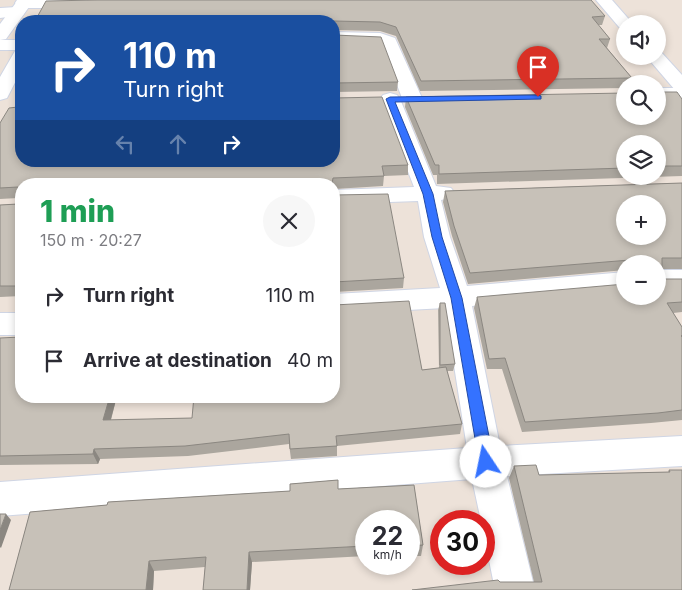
<!DOCTYPE html>
<meta charset="utf-8">
<style>
body{margin:0;font-family:Inter,sans-serif;background:#f7f7f7;color:#2b2b33;height:100vh;display:flex;flex-direction:column;font-size:19px;white-space:nowrap}
*{box-sizing:border-box;margin:0}
p{font-size:16px;color:#7c7c81}
.icon{flex:none;width:28px;height:28px;fill:none;stroke:currentColor;stroke-width:2;stroke-linecap:round;stroke-linejoin:round}
.map{position:relative;flex:1;overflow:hidden}
.details{position:absolute;left:15px;top:178px;width:325px;height:225px;display:flex;flex-direction:column;background:#fff;border-radius:20px;box-shadow:0 2px 8px #0003}
.details>*{flex:none}
.top-card{position:absolute;left:15px;top:15px;width:325px;height:152px;border-radius:20px;box-shadow:0 2px 8px #0003;background:#1a4fa0;color:#fff;overflow:hidden}
.tools{position:absolute;left:616px;top:15px;display:grid;gap:10px}
.tools a{display:grid;place-items:center;width:50px;height:50px;border-radius:50%;background:#fff;box-shadow:0 2px 8px #0003;font-size:25px}
.speed{position:absolute;left:355px;top:510px;display:flex;gap:10px;font-size:25px;font-weight:700;text-align:center}
.speed>*{display:grid;place-content:center;width:65px;height:65px;border-radius:50%;background:#fff;box-shadow:0 2px 8px #0003;line-height:1}
.speed small{font-size:12px;font-weight:400}
.speed .limit{border:8px solid #d22;background:#fff;color:#111}
.pin{position:absolute;display:grid;place-items:center;width:42px;height:42px;color:#fff;margin:-51px -21px;border-radius:50% 50% 50% 0;rotate:-45deg;box-shadow:0 0 5px #0007}
.pin .icon{rotate:45deg}
.me{position:absolute;width:55px;margin:-28px;rotate:349deg;stroke-linejoin:round;filter:drop-shadow(0 0 4px #0008)}
.turn{display:flex;align-items:center;gap:18px;height:105px;padding:0 25px;font-size:22px}
.turn .icon{width:65px;height:65px;stroke-width:2.5}
.turn b{display:block;font-size:35px;line-height:42px}
.lanes{display:flex;align-items:center;height:48px;padding:0 25px;background:#0003;justify-content:center;gap:25px;direction:ltr}
.lanes .off{opacity:.35}
.round{display:grid;place-items:center;flex:none;width:52px;height:52px;border-radius:26px;background:#f7f7f7}
.overview{display:flex;align-items:center;justify-content:space-between;height:85px;padding:0 25px}
h1{font-size:30px;font-weight:800;line-height:38px;color:#1e9e55}
ul{padding:0;list-style:none}
li{display:flex;align-items:center;gap:15px;height:65px;padding:0 25px}
li div{flex:1}
li b{display:block;font-size:19px}
li em{font-style:normal}
.map>svg:first-child{display:block}
.lines{fill:none;stroke-linecap:round;stroke-linejoin:round}
.street-casing{stroke:#cfd5e4;stroke-width:2}
.secondary-casing{stroke:#cfd5e4;stroke-width:2}
.street{fill:#fff;fill-rule:evenodd}
.secondary{fill:#fff;fill-rule:evenodd}
.wall{fill:#aba69e;fill-rule:evenodd}
.shaded-wall{fill:#8b8781}
.building{fill:#c7c1b8;stroke:#8b8781;fill-rule:evenodd}
.route{fill:#3472ff;stroke:#224aa6}
</style>
<div class="map">
<svg width="682" height="590" viewBox="0 0 682 590">
<rect width="100%" height="100%" fill="#ede2d9"/>
<g class="lines">
<g class="street-casing">
<path id="street" d="M17,0h70l2,3 -3,3 -5,2h-58l-5,-2 -3,-3z
M17,7l6,2 2,3 -2,3 -23,3v-10z
M334,32l46,1 15,5 27,60 -3,4 -7,2 -7,-2 -3,-4 -20,-53 -5,-2 -43,-1z
M0,40h21v31l-14,27 -7,2v-23l15,-26 5,-1h-20z
M658,88h24v12h-24z
M390,93l7,2 3,4 36,87 15,2 4,5 -4,5 -10,2 9,37 17,49 158,-14v20l-153,14 28,140 182,-10v30l-175,10 28,114h-40l-11,-55v-14h-3l-9,-42 -472,37v-34l467,-34 -22,-140 -111,6v-20l106,-6 -16,-51 -6,-36 -84,3v-14l80,-3 -34,-88 3,-4z
M658,270h24v18h-24z
M0,313h21v22h-21z"/>
</g>
<g class="secondary-casing">
<path id="secondary" d="M18,0h16l-28,39 -6,1v-16z
M596,0h16l21,24h-8v5l-6,-2z
M658,51l3,1 21,23v17l-7,-2 -29,-34h12z"/>
</g>
<use href="#street" class="street"/>
<use href="#secondary" class="secondary"/>
</g>
<path class="wall" d="M605,16l-3,9h-4l12,14 -3,9 30,36h-12v4l-205,3 -24,-55 -16,-5 -46,-1v-9z
M334,35l64,47 -1,9 -63,1z
M406,97l276,2v77l-245,8v-9h-4l-28,-68zM625,144h33v32h-33z
M18,107l390,58v10l-24,1 -1,10 -49,3v-5h-313v112l-21,1v-92l18,-1v-6l-18,1v-76z
M682,183v86h-20v10h20v33l-9,1 9,14v93l-31,3 -129,9 -20,-63h-15l-13,-61 3,-11 148,-1 33,-32h-33v6l-157,14 -16,-48 -9,-34 2,-11z
M334,195l70,83 -1,10 -69,4z
M440,303l15,61 -2,7h-6l15,53 -2,10 -123,12v10l-46,3 -2,-15 -101,12 -88,3 -2,5 -98,1v-127l21,58h96l-6,24 81,-2 36,-21 106,-1 88,-26 17,-2 -1,-58z
M514,466l25,9 129,-3 1,-2h13v120l-182,-8h34l-25,-104z
M338,480v9l76,-4 9,60 -2,11h-12v-35h-43v35l-114,6 -2,28h-47l2,-23 -51,4 -1,19h-144l21,-78 77,-7 1,-3 182,-11v-7z"/>
<path class="shaded-wall" d="M110,396h7l-9,34 -5,-10z
M94,449l6,10 -2,5 -5,-10z
M6,514l5,6 -10,28 -1,-1v-17z
M249,552l3,10 -2,28h-3z
M149,561l5,10 -1,19h-7z"/>
<path class="building" d="M97,0h494l14,16 -13,1 18,22h-11l38,45h-7v-6l-209,3 -25,-54 -16,-5 -46,-1h-299l11,-20z
M334,35l47,2 17,45 -64,1z
M21,87v74h313v-63l48,-1 26,68 -26,1 2,10 -51,2 -1,6h-311v102h-21v-81l18,-1v-17l-18,1v-65l9,-15 9,-1v-14z
M658,92h19l5,7v67h-24v-22h-33v24l-186,6v-9h-4l-29,-68 219,-4v23h33z
M682,183v75h-20v21h20v23l-15,1 15,24v8l-1,1 1,1v73l-24,3 -133,9 -20,-64 -16,1 -12,-62 148,-13v12h33v-32h-26v-3l-2,-1 -160,13 -16,-47 -9,-35zM625,204h33v32h-33z
M388,194l16,84 -70,4v-87z
M409,301l13,69 24,-3 16,57 -126,12 1,10 -47,3 -1,-15 -104,12 -91,3 -1,5 -93,2v-118l21,-1v59h89l-7,24 89,-2 2,-22h32v2l13,-2h95v-91z
M440,303h5l10,61 -15,1z
M536,465l3,10 131,-3 -1,-2h13v120h-270l86,-10 2,2h42l-28,-116z
M338,480v9l76,-4 9,60 -14,1v-25h-43v25l-117,6 -2,38h-44l3,-33 -57,4 -3,29h-137l21,-78 77,-7 1,-3 182,-11v-7z
M0,514h6l-6,16z"/>
<path class="route" d="M538,95l3,1v3l-146,3 38,92 9,43 20,61 32,164 -3,5 -5,2 -5,-2 -2,-5 -28,-164 -19,-61 -9,-43 -37,-95 4,-2z"/>
</svg>
<div class="tools">
<a><svg class="icon" aria-label="sound" viewBox="0 0 24 24"><path d="M4 9h4l5-4v14l-5-4H4zM17 9q2 3 0 6"/></svg></a>
<a><svg class="icon" aria-label="search" viewBox="0 0 24 24"><circle cx="10" cy="10" r="6"/><path d="M15 15l6 6"/></svg></a>
<a><svg class="icon" aria-label="layers" viewBox="0 0 24 24"><path d="M12 4l9 5-9 5-9-5zM3 14l9 5 9-5"/></svg></a>
<a>+</a>
<a>−</a>
</div>
<div class="speed"><div>22<small>km/h</small></div><div class="limit">30</div></div>
<div class="pin" style="left:538px;top:97px;background:#d93025"><svg class="icon" aria-label="arrive" viewBox="0 0 24 24"><path d="M6 21V4h12l-3 4 3 4H6"/></svg></div>
<svg class="me" style="left:486px;top:462px" viewBox="-20 -20 40 40"><circle r="19" fill="#fff"/><path d="M0-13L10 11 0 6-10 11z" fill="#3472ff"/></svg>
<div class="top-card">
<div class="turn"><svg class="icon" aria-label="right" viewBox="0 0 24 24"><path d="M7 20v-9h11M14 6l5 5-5 5"/></svg><div><b>110 m</b>Turn right</div></div>
<div class="lanes"><svg class="icon off" aria-label="left" viewBox="0 0 24 24"><path d="M17 20v-9H6M10 6l-5 5 5 5"/></svg><svg class="icon off" aria-label="ahead" viewBox="0 0 24 24"><path d="M12 20V5M6 11l6-6 6 6"/></svg><svg class="icon" aria-label="right" viewBox="0 0 24 24"><path d="M7 20v-9h11M14 6l5 5-5 5"/></svg></div>
</div>
<section class="details">
<div class="overview"><div><h1>1 min</h1><p>150 m · 20:27</p></div><a class="round"><svg class="icon" aria-label="close" viewBox="0 0 24 24"><path d="M6 6l12 12M18 6L6 18"/></svg></a></div>
<ul>
<li><svg class="icon" aria-label="right" viewBox="0 0 24 24"><path d="M7 20v-9h11M14 6l5 5-5 5"/></svg><div><b>Turn right</b></div><em>110 m</em></li>
<li><svg class="icon" aria-label="arrive" viewBox="0 0 24 24"><path d="M6 21V4h12l-3 4 3 4H6"/></svg><div><b>Arrive at destination</b></div><em>40 m</em></li>
</ul>
</section>
</div>
